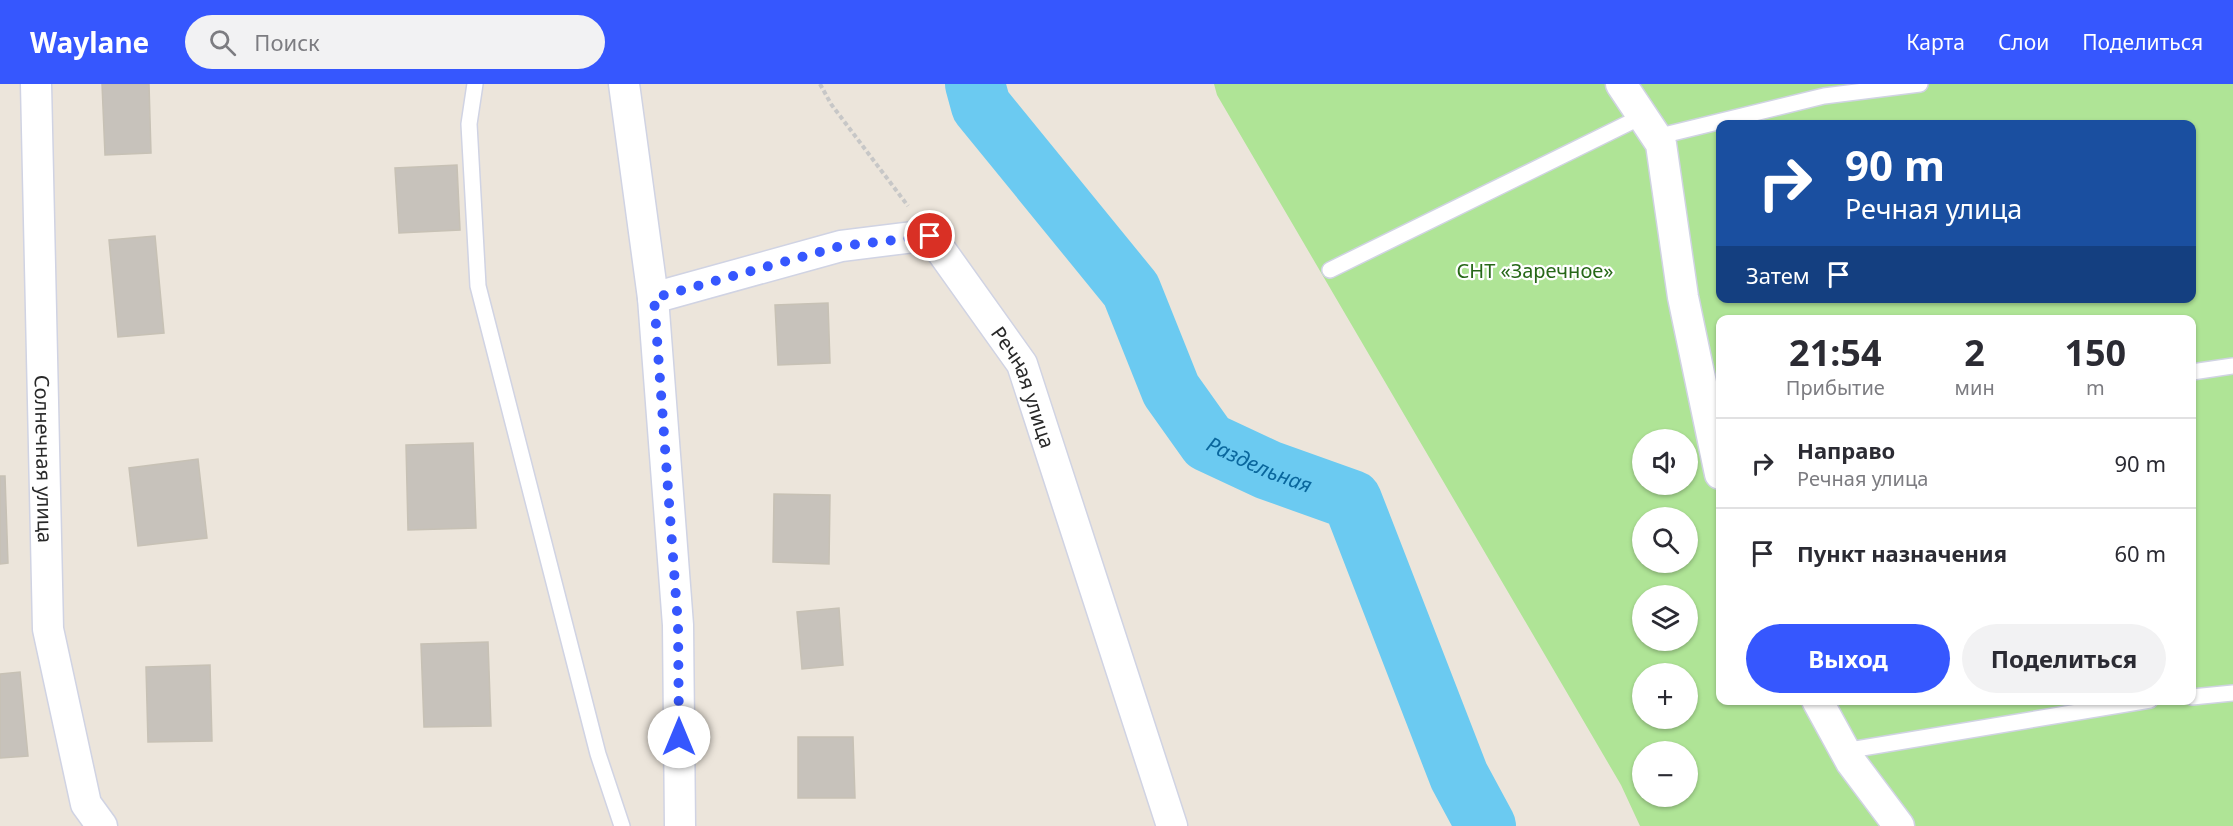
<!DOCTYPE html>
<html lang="ru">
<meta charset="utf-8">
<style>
body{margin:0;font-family:"Noto Sans",sans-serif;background:#f2f2f3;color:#2b2b33;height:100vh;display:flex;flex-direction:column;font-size:22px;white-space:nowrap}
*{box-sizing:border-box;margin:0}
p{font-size:20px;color:#7c7c81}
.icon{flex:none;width:33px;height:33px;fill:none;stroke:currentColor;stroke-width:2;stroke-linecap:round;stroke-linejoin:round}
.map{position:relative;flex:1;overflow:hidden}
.side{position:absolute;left:1716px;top:231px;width:480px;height:390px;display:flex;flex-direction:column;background:#fff;border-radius:12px;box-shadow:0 2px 4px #0004}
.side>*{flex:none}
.hud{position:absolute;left:1716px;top:36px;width:480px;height:183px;border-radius:12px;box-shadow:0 2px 4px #0004;background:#1a4fa0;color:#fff;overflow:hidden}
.controls{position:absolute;left:1632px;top:345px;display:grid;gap:12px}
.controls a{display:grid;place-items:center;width:66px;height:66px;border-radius:50%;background:#fff;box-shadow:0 2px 4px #0004;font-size:30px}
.pin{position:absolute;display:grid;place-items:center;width:51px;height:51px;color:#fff;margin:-26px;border:3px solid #fff;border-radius:50%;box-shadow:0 2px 6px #0007}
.me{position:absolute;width:66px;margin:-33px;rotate:0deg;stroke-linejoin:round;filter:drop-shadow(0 0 4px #0008)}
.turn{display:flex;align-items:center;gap:21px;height:126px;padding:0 30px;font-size:27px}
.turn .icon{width:78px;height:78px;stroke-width:2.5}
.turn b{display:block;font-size:42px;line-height:51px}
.then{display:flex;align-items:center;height:57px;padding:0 30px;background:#0003;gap:12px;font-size:22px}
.eta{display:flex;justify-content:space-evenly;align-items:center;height:102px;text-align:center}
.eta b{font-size:36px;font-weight:700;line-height:42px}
.primary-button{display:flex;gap:12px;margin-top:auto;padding:12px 30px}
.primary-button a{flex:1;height:69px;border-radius:36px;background:#3657fe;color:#fff;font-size:24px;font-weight:700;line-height:69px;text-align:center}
.primary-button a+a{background:#f2f2f3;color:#2b2b33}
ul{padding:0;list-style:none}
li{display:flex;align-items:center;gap:18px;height:90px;padding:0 30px;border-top:2px solid #e1e1e2}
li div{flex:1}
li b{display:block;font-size:22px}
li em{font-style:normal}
header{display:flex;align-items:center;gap:36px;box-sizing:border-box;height:84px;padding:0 30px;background:#3657fe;color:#fff}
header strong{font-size:28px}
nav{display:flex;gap:33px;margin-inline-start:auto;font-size:21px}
.search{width:420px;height:54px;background:#f2f2f3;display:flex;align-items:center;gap:15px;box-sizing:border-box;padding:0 21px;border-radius:33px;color:#7c7c81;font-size:22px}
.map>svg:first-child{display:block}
.green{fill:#afe496;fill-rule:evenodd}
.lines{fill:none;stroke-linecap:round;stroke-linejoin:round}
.river{stroke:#6bcaf1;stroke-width:60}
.building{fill:#c7c2bb;stroke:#c7c1b5;stroke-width:1.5}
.lane-casing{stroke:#d0d3e3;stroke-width:18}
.street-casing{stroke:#d0d3e3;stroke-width:33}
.path{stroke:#c7c7c7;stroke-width:4;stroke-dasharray:4.5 3;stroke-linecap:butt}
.lane{stroke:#fff;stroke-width:15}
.street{stroke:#fff;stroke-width:30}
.route{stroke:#3657fe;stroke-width:10;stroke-dasharray:0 18}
.labels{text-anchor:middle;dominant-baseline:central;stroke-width:4.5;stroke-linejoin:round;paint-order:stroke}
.park-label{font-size:20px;fill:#276818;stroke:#fff}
.street-label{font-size:20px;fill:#292929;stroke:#fff}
.water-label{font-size:21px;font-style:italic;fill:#0a679d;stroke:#fff}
</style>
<header>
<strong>Waylane</strong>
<div class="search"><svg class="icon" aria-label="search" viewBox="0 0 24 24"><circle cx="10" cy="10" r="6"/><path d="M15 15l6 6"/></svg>Поиск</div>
<nav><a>Карта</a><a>Слои</a><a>Поделиться</a></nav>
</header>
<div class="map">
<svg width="2233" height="742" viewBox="0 0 2233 742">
<rect width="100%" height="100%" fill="#ece5db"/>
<path class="green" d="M1214,0h1019v742h-593l-19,-41 -404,-690zM1720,40h472v174h-472zM1720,236h472v380h-472zM1642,356h46v44h-46zM1642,434h46v44h-46zM1642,512h46v44h-46zM1642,590h46v44h-46zM1642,668h46v44h-46z"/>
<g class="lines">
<path class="river" id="s1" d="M975,0l6,22 150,184 40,100 37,52 60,28 84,30 107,276 27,50"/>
</g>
<path class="building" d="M102,0h47l2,69 -46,2z
M457,81l3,65 -61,3 -4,-65z
M155,152l9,97 -46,4 -9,-97z
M828,219l2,60 -52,2 -3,-60z
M473,359l3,85 -68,2 -2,-85z
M198,375l9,79 -69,8 -9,-78z
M0,392h5l3,87 -8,1z
M774,410l56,1 -1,69 -56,-2z
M839,524l4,57 -41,4 -5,-57z
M488,558l3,84 -67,1 -3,-83z
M210,581l2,76 -64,1 -2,-75z
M20,588l8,84 -28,2v-84z
M798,653h55l2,61h-57z"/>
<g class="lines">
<g class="lane-casing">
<path id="lane" d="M475,0l-6,40 9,162 120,468 24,72
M1656,53l168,-41 96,-12
M1330,186l313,-154
M2192,288l41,-6
M2192,613l41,-4
M1844,667l306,-51"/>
</g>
<g class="street-casing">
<g id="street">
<path id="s2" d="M36,0l12,545 38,175 16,22"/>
<path d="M624,0l29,214 25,327 2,201"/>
<path d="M1621,0l40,60 22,153 37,177"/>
<path id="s3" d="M653,214l188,-52 89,-11 92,129 150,462"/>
<path d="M1817,616l34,62 48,64"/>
</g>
</g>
<path class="path" d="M820,0l11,20 77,102"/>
<use href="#lane" class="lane"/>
<use href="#street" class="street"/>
</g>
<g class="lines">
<path class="route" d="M679,653l-1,-112 -24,-327 187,-52 89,-10"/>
</g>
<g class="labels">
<g class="park-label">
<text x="1535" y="186">СНТ «Заречное»</text>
</g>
<g class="street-label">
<text stroke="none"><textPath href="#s3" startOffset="465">Речная улица</textPath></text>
<text stroke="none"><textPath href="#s2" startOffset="375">Солнечная улица</textPath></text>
</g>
<g class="water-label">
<text stroke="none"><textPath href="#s1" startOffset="488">Раздельная</textPath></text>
</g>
</g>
</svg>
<div class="controls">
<a><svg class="icon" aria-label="sound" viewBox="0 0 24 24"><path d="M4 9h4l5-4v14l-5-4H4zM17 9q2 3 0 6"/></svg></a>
<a><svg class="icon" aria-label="search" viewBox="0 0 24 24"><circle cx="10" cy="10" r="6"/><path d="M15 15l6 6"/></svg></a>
<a><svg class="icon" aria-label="layers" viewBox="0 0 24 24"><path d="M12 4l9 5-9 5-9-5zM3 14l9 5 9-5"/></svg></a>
<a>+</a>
<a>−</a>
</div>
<div class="pin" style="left:930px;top:152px;background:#d93025"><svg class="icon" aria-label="arrive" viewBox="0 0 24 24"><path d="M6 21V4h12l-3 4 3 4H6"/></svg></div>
<svg class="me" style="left:679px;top:653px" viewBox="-20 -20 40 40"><circle r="19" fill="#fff"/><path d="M0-13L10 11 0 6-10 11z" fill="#3657fe"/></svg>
<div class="hud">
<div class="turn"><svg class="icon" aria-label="right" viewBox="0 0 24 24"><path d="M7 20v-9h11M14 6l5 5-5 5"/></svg><div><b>90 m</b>Речная улица</div></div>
<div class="then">Затем<svg class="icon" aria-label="arrive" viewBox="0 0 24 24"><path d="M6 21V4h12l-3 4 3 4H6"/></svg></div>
</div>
<section class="side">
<div class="eta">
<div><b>21:54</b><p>Прибытие</p></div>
<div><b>2</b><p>мин</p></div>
<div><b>150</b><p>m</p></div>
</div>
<ul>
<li><svg class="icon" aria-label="right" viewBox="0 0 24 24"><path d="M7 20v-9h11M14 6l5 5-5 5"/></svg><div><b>Направо</b><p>Речная улица</p></div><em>90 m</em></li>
<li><svg class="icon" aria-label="arrive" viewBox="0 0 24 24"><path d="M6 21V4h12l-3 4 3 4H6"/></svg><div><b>Пункт назначения</b></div><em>60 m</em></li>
</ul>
<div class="primary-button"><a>Выход</a><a>Поделиться</a></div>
</section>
</div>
